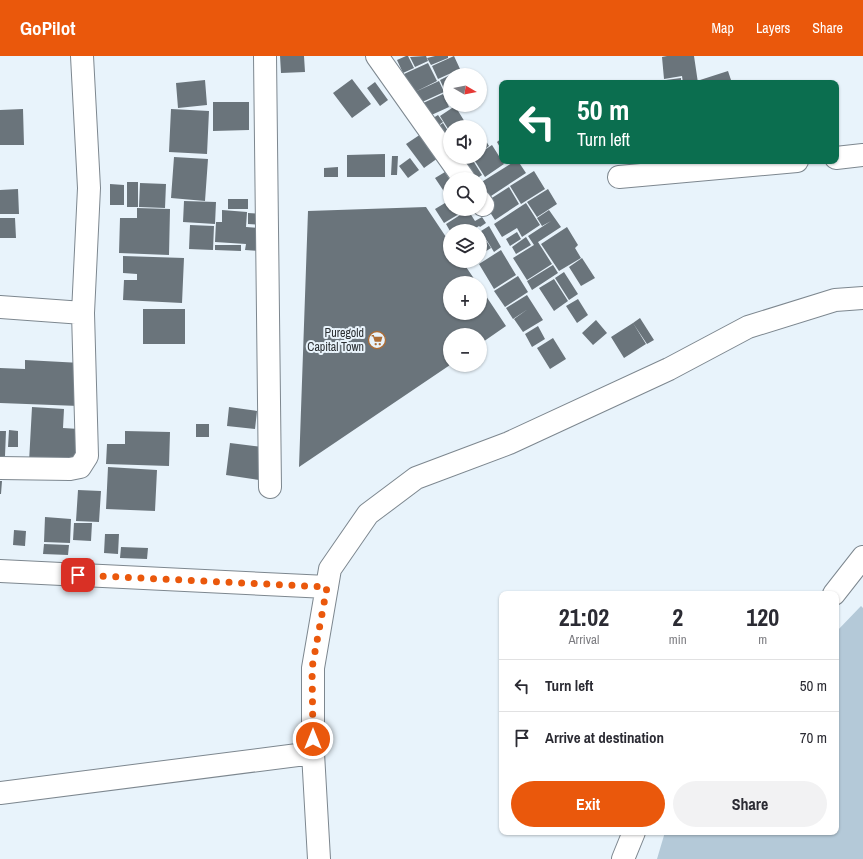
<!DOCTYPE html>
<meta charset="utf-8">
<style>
body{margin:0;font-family:"Archivo Narrow",sans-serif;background:#f2f2f3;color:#2b2b33;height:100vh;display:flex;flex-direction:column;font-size:15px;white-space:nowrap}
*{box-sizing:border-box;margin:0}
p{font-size:13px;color:#7c7c81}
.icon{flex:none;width:22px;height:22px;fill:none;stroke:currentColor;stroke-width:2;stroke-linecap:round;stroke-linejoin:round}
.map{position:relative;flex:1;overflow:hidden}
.sheet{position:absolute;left:499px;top:535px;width:340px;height:244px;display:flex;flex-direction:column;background:#fff;border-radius:8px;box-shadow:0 1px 3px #0004}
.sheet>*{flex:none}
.top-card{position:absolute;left:499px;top:24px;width:340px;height:84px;border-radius:8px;box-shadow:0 1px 3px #0004;background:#0b6e4f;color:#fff;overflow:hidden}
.needle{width:26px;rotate:99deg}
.tools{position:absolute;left:443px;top:12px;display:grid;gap:8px}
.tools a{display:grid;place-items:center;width:44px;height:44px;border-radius:50%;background:#fff;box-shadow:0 1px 3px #0004;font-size:20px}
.pin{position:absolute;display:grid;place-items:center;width:34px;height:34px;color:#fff;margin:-17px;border-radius:8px;box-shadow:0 2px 6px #0006}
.me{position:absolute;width:44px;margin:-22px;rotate:0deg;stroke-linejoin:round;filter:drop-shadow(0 0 3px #0008)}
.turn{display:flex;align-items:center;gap:14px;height:84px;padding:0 12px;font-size:18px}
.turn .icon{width:52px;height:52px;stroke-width:2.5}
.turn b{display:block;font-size:28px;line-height:34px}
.eta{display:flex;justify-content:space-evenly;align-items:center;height:68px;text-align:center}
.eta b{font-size:24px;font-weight:800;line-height:28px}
.button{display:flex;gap:8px;margin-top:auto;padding:8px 12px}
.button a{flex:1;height:46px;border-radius:24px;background:#ea580c;color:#fff;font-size:16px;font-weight:800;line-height:46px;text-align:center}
.button a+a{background:#f2f2f3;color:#2b2b33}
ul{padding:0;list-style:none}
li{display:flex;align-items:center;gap:12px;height:52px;padding:0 12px;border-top:1px solid #e1e1e2}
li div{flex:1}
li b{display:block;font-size:15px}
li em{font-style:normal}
header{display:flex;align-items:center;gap:24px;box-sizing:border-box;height:56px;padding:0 20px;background:#ea580c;color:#fff}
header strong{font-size:19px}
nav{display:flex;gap:22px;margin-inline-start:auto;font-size:14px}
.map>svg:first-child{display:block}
.green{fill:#b4c9d8}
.building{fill:#6a747b}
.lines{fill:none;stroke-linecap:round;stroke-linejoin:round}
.minor-casing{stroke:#7d878f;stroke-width:24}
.minor{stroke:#fff;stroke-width:22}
.route{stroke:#ea580c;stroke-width:7;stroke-dasharray:0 12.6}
.labels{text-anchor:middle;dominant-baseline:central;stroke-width:4;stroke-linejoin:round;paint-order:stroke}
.poi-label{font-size:12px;fill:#2b2f32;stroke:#e8f3fb;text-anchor:end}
</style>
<header>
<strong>GoPilot</strong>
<nav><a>Map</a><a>Layers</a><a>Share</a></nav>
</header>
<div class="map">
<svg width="863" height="803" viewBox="0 0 863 803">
<rect width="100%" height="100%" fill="#e8f3fb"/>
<path class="green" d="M861,550l2,2v251h-206l8,-27h171v-200z"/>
<path class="building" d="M280,0h24l1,16 -24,1z
M406,0h2l6,12 -11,5 -6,-13z
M425,0h1l2,5 -13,6 -5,-10z
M435,0h13v2l-17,7 -4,-7z
M454,0l6,13 -22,10 -6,-13z
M667,0h27l4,27h-15l-1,-7 -18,3 -2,-22z
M428,7l9,18 -24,12 -9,-19z
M459,15l1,4h-9z
M728,15l4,12h-31l-1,-3z
M450,19v27l-10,-22z
M681,22v5h-15v-3z
M352,23l19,25 -19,14 -19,-25z
M205,24l2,25 -29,3 -2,-25z
M439,25l5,11 -24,11 -5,-11z
M375,26l13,18 -8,6 -13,-18z
M443,38l6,13 -22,10 -6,-13z
M213,46h36v28l-36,1z
M455,50l13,21h-18v5l-10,-16z
M23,53l1,36h-24v-35z
M171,53l38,2 -2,43 -38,-2z
M438,59l5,7 -10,7 -5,-8z
M443,67l7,11 -10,6 -6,-11z
M480,75l9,15 -9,6z
M421,78l17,24 -14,10 -18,-24z
M502,82v13l-5,-9z
M492,89l12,19 -19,13 -12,-19 7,-1v-4z
M385,98v23h-38v-22z
M392,100h6l-1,19h-6z
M174,101l34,2 -3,42 -34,-3z
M454,101h18l-13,8z
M410,102l9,12 -11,8 -9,-12z
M472,103l10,16 -6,4h-7l-8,-13z
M515,105h3l8,12 -38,25 -8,-13v-2z
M338,111v10h-14v-9z
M534,115l11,18 -24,15 -11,-18z
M445,116l5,8 -1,19 -14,-21z
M127,126h11v25h-11z
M140,127l26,1 -1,24 -26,-1z
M110,128l14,1v20h-14z
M509,131l10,17 -24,16 -11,-17z
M18,133l1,25h-19v-24z
M548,133l9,15 -20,13 -10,-15z
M228,143h20v10h-20z
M450,144v9h12l2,2 -20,12 -9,-14z
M184,145l32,1 -1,22 -32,-2z
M526,147l14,22 -18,12 -5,-9 -15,9 -8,-13z
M426,151l24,36v18h12l15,22h-27v30h30v-26l26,39 -26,18v-9h-30v30l-151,102 9,-256z
M137,152l33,1 -1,46 -50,-2 1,-35h17z
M222,154l25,2 -1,15 16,1 -1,23 -16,-1 1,-6 -31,-2 1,-20h6z
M468,154l7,11 7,-4 4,6 -6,4 -1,-1 -8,5h-21l-4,-7z
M549,154l12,17 -23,15 14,22 -25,16 -14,-22 21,-13 -6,-9 23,-15 -9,5 -5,-8z
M248,157l14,1 -1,11 -13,-1z
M0,162h15l1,20h-16z
M190,169l24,1 -1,24 -24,-1z
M489,170l12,21 -7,5 -13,-21z
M567,171l11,18 -3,3 6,10 -22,13 -18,-27z
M480,175l11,17 -11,7z
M517,176l4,7 -11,7 -4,-7z
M526,181l5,8 -15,9 -4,-7z
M215,189h26v6l-26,-1z
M501,194l15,25 -22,14 -15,-25z
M123,200l61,2 -2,45 -59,-3 1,-20h13v-6l-14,-1z
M582,202l13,20 -14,8 -12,-19z
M553,209l5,8 -26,17 -5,-9z
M564,216l14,22 -9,6 -14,-22z
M518,220l10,16 -23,15 -11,-16z
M554,223l14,22 -14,10 -15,-23z
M527,239l16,25 -20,12 -9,-13 14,-10 -15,10 -7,-11z
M578,243l10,16 -11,8 -11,-17z
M143,253h42v35h-42z
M640,262l14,22 -7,4 -14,-21z
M596,264l11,13 -14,12 -11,-12z
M633,267l13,21 -22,14 -13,-21z
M538,270l7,13 -13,8 -7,-13z
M553,282l13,21 -16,10 -13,-21z
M25,304l56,3 -2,43 -79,-3v-35l25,1z
M32,351l32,2 -1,19 16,1 -2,36 -48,-3z
M229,351l28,4 -2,18 -28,-3z
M196,368h13v13h-13z
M9,374l9,1v16h-10z
M0,375h6l-1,25h-5z
M125,375l45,1 -1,34 -63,-2 1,-20h18z
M230,387l33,4 -4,33 -33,-5z
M108,411l49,3 -2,41 -49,-2z
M0,425h2l-1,13h-1z
M78,434l23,1 -2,31 -23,-1z
M45,461l26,2 -1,24 -26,-1z
M74,467h18l-1,18 -18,-1z
M14,474l12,1 -1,15 -12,-1z
M105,478h14l-1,20 -14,-1z
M44,488l25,1 -1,10 -25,-1z
M121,491l27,1 -1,11 -27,-1z"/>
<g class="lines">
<g class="minor-casing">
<path id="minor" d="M265,0l5,431
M377,0l87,123
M836,102l27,-3
M619,121l178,-16
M480,145l3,4
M0,251l83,6
M0,412l70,1 10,-2 7,-11 -4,-143 6,-125 -7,-132
M0,515l327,16
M834,538l29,-37
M0,737l313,-40
M319,803l-6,-106v-85l17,-99 38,-55 48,-36 93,-35 160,-74 79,-42 87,-27 28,-2
M623,803l11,-27"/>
</g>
<use href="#minor" class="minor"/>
</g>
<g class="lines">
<path class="route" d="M78,519l249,12 -15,81 1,71"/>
</g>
<defs>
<g id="supermarket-ring" transform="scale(0.9)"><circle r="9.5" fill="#e8f3fb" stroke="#ad6d36" stroke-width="1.5"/><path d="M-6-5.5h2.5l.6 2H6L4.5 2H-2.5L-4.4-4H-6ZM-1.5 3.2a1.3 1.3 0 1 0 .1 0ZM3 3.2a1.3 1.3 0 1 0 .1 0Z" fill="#ad6d36"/></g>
</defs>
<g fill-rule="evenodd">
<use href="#supermarket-ring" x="377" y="284"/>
</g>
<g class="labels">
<g class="poi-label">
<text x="364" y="277">Puregold<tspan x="364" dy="14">Capital Town</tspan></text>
</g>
</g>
</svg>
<div class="tools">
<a><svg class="needle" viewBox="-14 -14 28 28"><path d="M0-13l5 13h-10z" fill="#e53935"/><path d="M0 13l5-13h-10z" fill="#7c7c81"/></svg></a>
<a><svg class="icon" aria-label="sound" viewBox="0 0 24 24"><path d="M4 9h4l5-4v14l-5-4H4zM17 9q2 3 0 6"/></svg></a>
<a><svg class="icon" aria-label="search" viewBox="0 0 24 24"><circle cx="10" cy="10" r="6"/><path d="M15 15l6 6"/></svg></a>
<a><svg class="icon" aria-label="layers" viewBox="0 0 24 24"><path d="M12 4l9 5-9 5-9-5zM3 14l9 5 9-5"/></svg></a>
<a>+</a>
<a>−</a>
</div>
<div class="pin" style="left:78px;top:519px;background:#d93025"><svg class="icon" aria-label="arrive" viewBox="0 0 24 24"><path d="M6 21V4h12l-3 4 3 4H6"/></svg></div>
<svg class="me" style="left:313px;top:683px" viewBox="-20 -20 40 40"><circle r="17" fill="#ea580c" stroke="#fff" stroke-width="3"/><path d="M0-11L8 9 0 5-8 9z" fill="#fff"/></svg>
<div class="top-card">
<div class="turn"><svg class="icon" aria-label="left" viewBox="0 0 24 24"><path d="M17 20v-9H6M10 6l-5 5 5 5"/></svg><div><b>50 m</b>Turn left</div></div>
</div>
<section class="sheet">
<div class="eta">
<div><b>21:02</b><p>Arrival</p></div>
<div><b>2</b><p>min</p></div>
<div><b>120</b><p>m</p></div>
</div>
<ul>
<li><svg class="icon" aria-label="left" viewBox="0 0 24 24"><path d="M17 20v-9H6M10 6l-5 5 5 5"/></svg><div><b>Turn left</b></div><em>50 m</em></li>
<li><svg class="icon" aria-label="arrive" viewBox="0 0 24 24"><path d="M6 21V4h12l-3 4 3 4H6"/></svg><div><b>Arrive at destination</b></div><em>70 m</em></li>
</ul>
<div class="button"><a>Exit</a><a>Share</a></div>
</section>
</div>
